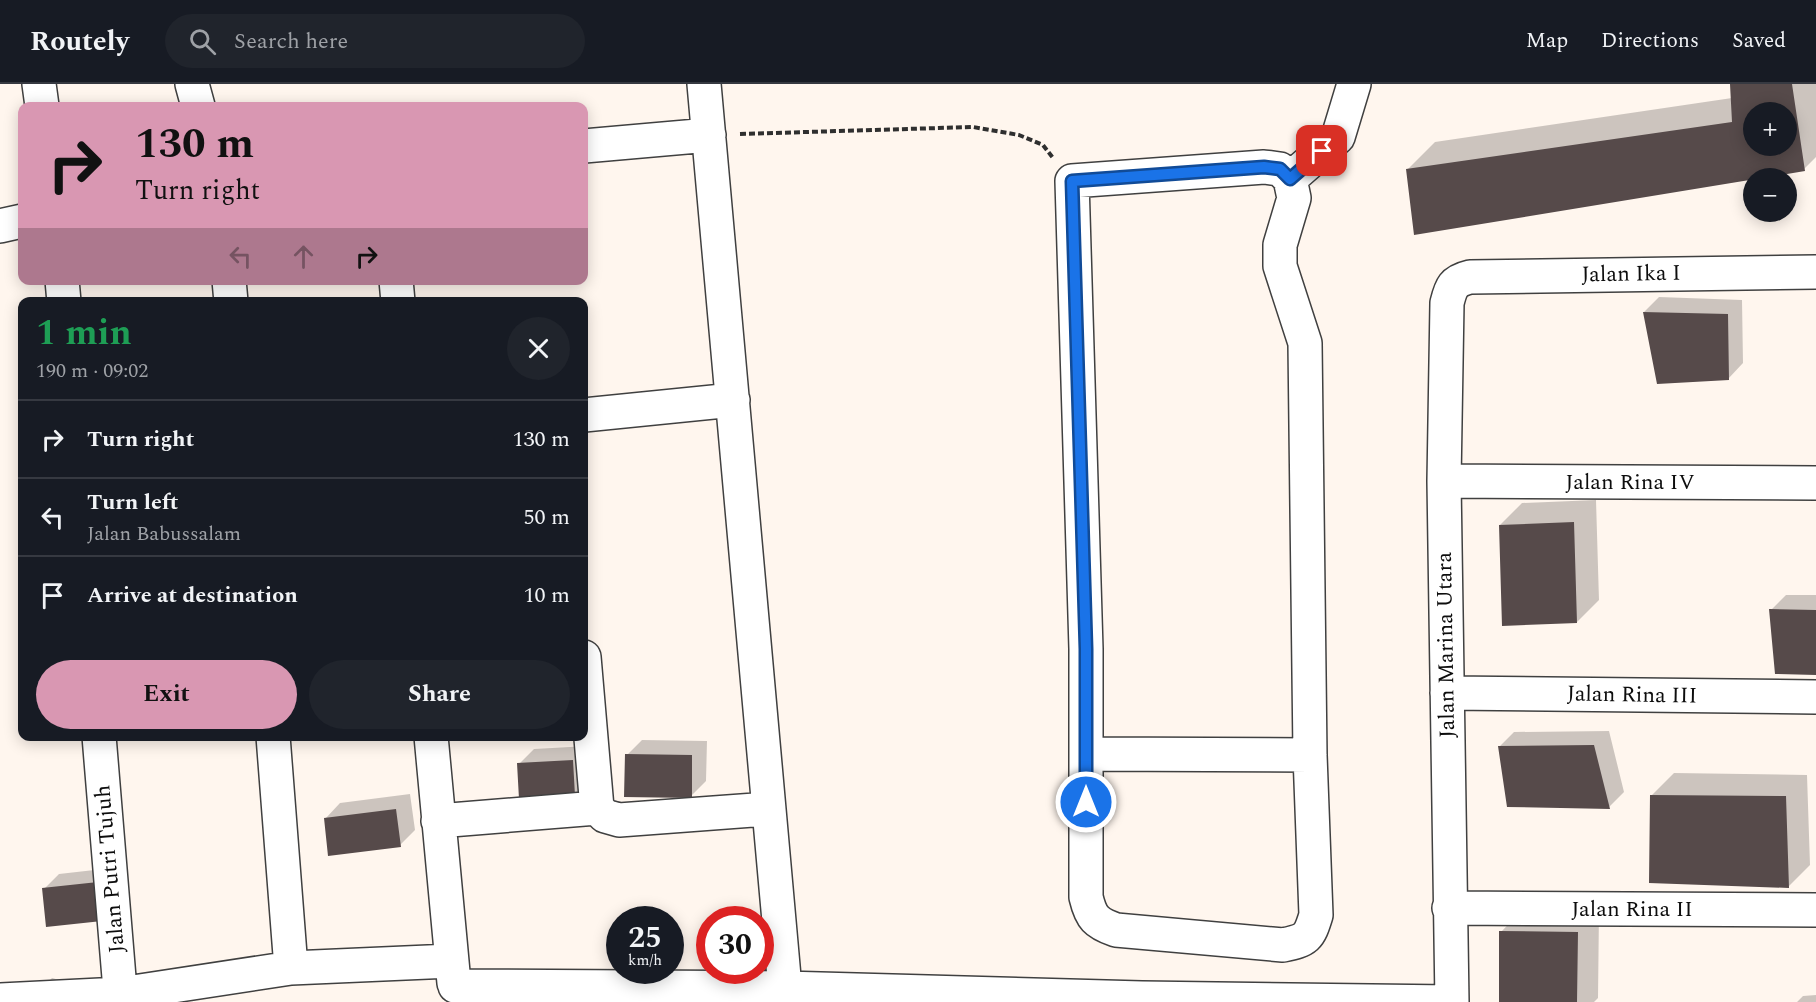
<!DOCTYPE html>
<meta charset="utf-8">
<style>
body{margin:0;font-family:Spectral,serif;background:#20242c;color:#f1f3f6;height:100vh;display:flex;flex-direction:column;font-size:22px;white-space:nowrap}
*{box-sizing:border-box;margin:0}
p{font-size:20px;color:#9ea1a6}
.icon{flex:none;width:33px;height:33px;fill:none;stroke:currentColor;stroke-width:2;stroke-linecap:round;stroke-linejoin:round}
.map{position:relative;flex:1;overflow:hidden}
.panel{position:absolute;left:18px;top:213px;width:570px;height:444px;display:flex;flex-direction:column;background:#171b24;border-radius:12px;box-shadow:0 3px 15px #0003}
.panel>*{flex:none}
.hud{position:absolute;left:18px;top:18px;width:570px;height:183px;border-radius:12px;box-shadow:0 3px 15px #0003;background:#d997b2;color:#111;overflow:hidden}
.controls{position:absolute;left:1743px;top:18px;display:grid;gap:12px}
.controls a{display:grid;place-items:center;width:54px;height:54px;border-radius:50%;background:#171b24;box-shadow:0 3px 15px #0003;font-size:30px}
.speed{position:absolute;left:606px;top:822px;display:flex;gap:12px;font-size:30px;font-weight:700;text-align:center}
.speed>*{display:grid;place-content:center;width:78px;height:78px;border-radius:50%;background:#171b24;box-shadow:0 3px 15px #0003;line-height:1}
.speed small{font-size:15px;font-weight:400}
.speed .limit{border:9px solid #d22;background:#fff;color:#111}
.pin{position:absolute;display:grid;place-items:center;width:51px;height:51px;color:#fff;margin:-26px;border-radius:12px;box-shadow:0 3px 9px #0006}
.me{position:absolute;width:66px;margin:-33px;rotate:0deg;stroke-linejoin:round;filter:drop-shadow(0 0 4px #0008)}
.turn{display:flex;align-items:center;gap:21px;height:126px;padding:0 18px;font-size:27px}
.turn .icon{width:78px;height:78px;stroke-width:2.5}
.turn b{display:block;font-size:42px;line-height:51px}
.lanes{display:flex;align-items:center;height:57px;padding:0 18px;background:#0003;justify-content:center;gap:30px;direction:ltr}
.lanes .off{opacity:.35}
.round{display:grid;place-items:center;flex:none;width:63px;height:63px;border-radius:32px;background:#20242c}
.overview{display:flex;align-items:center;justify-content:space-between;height:102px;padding:0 18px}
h1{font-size:36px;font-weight:700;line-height:45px;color:#1e9e55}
.action{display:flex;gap:12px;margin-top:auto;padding:12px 18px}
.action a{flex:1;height:69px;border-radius:36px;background:#d997b2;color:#111;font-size:24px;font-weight:700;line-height:69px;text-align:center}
.action a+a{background:#20242c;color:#f1f3f6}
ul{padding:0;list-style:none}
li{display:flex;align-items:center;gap:18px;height:78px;padding:0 18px;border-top:2px solid #363941}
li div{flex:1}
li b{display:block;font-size:22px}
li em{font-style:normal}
header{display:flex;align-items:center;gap:36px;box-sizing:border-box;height:84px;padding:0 30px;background:#171b24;border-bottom:2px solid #363941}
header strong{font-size:28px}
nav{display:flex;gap:33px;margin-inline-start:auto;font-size:21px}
.search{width:420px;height:54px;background:#20242c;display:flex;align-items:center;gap:15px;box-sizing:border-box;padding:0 21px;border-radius:33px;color:#9ea1a6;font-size:22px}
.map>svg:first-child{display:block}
.shadow{fill:#0003;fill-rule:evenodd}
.building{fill:#564a4a;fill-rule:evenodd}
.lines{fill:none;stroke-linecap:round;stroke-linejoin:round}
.street-casing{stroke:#404040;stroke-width:36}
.path{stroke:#2f2f2f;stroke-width:4;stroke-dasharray:6 3;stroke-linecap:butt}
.street{stroke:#fff;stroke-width:33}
.route-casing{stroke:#114b97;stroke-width:15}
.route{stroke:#1a73e8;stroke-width:10}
.labels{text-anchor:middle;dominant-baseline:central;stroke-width:6;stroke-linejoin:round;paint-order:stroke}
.street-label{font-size:22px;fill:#0d0d0d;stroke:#fff}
</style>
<header>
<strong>Routely</strong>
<div class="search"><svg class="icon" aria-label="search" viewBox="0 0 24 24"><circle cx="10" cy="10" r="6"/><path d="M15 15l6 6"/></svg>Search here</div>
<nav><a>Map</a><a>Directions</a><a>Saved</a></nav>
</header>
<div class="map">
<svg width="1816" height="918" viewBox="0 0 1816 918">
<rect width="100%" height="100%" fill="#fff6ee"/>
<path class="shadow" d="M1731,0h85v73l-12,12 -397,1 28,-28 297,-44zM1754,28h32v34h-32z
M1659,213l83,3 1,63 -15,16 -84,-67z
M1596,416l3,100 -22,22 -77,-97 22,-22z
M1786,511h30v79l-45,-64z
M1609,647l15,61 -15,15 -110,-60 15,-15z
M642,656l65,1 -1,40 -15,15 -64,-41z
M588,662l2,34 -16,15 -55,-31 15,-15z
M1674,689l133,2 3,90 -22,22 -136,-92z
M410,710l5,36 -15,15 -75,-26 15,-16z
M112,784l4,37 -72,-16 15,-15z
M1523,825l76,2 -1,87 -4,4h-94l1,-70z
M52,894l80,21 -102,1z
M1816,911v7h-19l6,-6z"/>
<path class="building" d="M1730,0h62l13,87 -391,64 -8,-66 326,-47zM1754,28h32v34h-32z
M1643,228l85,2 1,66 -72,4z
M1574,438l3,101 -75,3 -3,-101z
M1769,525l47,1v65l-41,-1z
M1594,661l16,64 -103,-2 -9,-61z
M625,670l67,1v43l-68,-1z
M573,676l2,36 -56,3 -2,-36z
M1650,711l136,1 3,92 -140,-5z
M396,725l5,38 -73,9 -4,-38z
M98,798l4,39 -56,6 -4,-39z
M1499,847l79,1 -1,70h-78z"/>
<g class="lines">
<g class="street-casing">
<path id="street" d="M39,0l3,22
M192,0l6,22
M704,0l81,904
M584,62l125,-11
M1264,83l16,2 10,10 4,19 -14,47v21l25,77 5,412 6,160c-7,23 -9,25 -33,30l-167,-15c-20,-7 -25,-12 -30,-33v-248l-14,-468z
M1290,95l48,-42 16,-53
M0,142l22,-5
M62,196l2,22
M229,196l2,22
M396,196l2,22
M584,331l149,-15
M1444,397l372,2
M584,573l13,151 8,8 14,4 149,-11
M1447,609l369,4
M99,652l22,266
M273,652l18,232
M431,652l23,247
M1086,670l224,1
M438,737l159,-13
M1449,824l367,2
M455,902l330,2 357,10 310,4
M0,916l120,-6 171,-26 160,-7
M1452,918l-8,-521 3,-178c4,-16 6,-22 23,-26l346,-5"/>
</g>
<path class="path" d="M740,50l233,-7 46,8 24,10 10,13"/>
<use href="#street" class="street"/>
</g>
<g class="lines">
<g class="route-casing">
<path id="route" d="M1086,718v-153l-14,-468 192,-14 16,2 10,10 32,-28"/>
</g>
<use href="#route" class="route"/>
</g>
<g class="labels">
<g class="street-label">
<text transform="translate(1631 190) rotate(-1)">Jalan Ika I</text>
<text x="1630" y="398">Jalan Rina IV</text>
<text transform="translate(1446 561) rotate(-91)">Jalan Marina Utara</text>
<text transform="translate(1632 611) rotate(1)">Jalan Rina III</text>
<text transform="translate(110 785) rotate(-95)">Jalan Putri Tujuh</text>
<text x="1632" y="825">Jalan Rina II</text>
</g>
</g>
</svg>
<div class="controls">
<a>+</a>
<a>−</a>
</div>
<div class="speed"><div>25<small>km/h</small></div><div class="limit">30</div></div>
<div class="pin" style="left:1322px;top:67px;background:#d93025"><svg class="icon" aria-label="arrive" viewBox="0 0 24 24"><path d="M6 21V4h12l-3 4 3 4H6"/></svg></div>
<svg class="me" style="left:1086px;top:718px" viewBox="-20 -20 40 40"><circle r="17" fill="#1a73e8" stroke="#fff" stroke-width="3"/><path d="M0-11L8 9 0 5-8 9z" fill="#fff"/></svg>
<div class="hud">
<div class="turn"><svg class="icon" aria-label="right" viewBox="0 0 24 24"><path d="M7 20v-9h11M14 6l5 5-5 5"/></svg><div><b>130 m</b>Turn right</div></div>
<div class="lanes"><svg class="icon off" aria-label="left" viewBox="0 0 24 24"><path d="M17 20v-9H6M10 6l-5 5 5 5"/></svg><svg class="icon off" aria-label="ahead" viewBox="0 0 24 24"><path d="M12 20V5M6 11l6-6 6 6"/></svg><svg class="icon" aria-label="right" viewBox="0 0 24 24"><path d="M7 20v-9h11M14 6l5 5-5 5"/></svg></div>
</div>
<section class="panel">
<div class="overview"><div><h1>1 min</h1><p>190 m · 09:02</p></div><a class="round"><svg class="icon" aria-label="close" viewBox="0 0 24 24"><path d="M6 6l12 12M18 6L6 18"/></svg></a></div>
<ul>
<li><svg class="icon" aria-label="right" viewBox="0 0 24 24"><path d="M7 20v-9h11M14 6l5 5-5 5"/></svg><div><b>Turn right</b></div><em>130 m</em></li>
<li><svg class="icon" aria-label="left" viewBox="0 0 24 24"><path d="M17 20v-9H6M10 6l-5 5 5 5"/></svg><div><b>Turn left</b><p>Jalan Babussalam</p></div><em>50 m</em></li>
<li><svg class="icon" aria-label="arrive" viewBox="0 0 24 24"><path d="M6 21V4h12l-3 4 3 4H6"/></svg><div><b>Arrive at destination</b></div><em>10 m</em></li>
</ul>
<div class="action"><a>Exit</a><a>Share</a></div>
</section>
</div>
